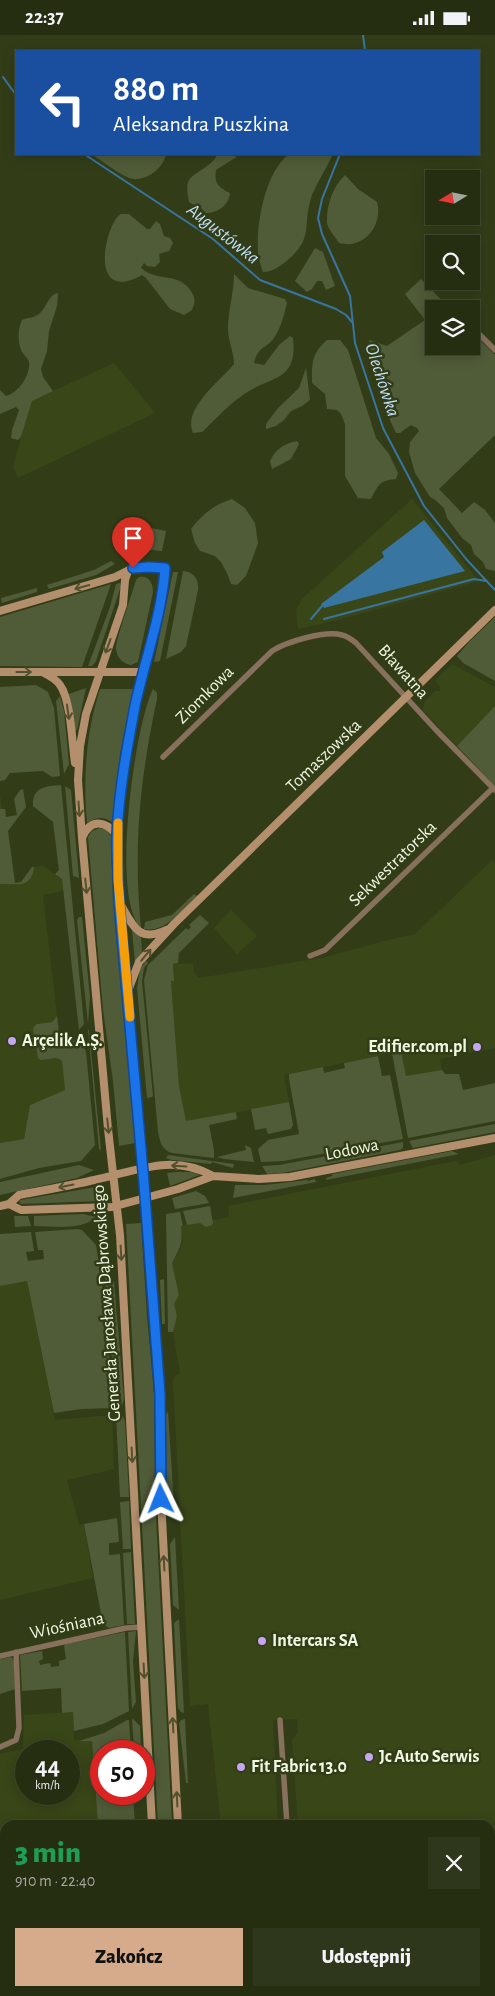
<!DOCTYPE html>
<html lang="pl">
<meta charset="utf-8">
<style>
body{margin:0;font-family:"Alegreya Sans",sans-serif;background:#2e361b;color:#f1f3f6;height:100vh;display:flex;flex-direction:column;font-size:19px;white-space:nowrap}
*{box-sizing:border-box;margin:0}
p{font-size:16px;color:#a4a89f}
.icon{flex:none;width:28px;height:28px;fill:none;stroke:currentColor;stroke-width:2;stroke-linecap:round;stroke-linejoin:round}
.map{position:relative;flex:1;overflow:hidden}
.details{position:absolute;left:0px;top:1785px;width:495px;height:176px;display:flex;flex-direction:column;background:#262e12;border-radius:15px 15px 0 0;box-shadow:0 2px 12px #0003,0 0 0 1px #424a32}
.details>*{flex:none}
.top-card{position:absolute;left:15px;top:15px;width:465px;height:105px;border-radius:0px;box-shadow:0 2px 12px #0003,0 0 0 1px #424a32;background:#1a4fa0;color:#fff;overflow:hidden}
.needle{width:32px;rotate:260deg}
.fabs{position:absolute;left:425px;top:135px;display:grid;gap:10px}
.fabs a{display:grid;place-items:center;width:55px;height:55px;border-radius:0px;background:#262e12;box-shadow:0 2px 12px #0003,0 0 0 1px #424a32;font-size:25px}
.speed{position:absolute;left:15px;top:1705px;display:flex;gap:10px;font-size:25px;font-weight:700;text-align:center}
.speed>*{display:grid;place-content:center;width:65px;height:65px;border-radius:50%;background:#262e12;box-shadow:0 2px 12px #0003,0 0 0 1px #424a32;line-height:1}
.speed small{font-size:12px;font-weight:400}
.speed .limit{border:8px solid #d22;background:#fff;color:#111}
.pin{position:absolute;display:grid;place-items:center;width:42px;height:42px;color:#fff;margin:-51px -21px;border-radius:50% 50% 50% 0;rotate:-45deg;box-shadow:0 0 5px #0007}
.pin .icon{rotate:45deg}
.me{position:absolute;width:55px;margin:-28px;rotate:358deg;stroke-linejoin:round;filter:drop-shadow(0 0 4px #0008)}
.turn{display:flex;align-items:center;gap:18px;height:105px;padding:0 15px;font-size:22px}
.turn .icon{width:65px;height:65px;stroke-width:2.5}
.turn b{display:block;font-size:35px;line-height:42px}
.round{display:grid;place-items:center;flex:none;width:52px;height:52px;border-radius:0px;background:#2e361b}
.summary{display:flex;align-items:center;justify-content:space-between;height:85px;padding:0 15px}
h1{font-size:30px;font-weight:800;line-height:38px;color:#1e9e55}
.cta{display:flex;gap:10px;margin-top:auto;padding:10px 15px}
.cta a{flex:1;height:58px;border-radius:0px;background:#d6ab8b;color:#111;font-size:20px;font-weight:800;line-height:58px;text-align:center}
.cta a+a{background:#2e361b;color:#f1f3f6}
.status{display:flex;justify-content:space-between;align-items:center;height:35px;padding:0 25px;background:#262e12;direction:ltr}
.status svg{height:14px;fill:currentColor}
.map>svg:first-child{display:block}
.built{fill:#394618;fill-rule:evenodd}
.green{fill:#505b38}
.water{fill:#3975a1}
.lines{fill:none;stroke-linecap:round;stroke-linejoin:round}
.stream{stroke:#3975a1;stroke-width:2}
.street{stroke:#87705c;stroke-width:5.5}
.secondary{stroke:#b38f6e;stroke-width:8}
.oneway{stroke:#52522e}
.route-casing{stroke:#114b97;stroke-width:12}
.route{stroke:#1a73e8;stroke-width:9}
.slow{stroke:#f59e0b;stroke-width:9}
.poi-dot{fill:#c5a6f0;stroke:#323d18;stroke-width:2}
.labels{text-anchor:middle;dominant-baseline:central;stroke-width:5;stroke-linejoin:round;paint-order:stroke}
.street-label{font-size:18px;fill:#f0f8e2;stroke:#323d18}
.poi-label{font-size:18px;font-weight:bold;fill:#f0f8e2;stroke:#323d18;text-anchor:start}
.water-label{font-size:19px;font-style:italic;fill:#bfdef8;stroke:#323d18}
</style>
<div class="status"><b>22:37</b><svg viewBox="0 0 49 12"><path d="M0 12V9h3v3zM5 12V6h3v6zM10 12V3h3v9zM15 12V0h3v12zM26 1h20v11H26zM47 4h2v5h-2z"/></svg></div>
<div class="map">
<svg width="495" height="1961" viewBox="0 0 495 1961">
<rect width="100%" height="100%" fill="#323d18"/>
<path class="built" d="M114,328l41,50 -137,65 -5,-11 18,-66z
M412,464l67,82 -137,38 -44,10 -2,-19 6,-11z
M452,629l43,23v19l-38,40 -34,-35 2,-10 10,-10h5v-4l-5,-7z
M0,759l2,15h3l10,74 6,-1 11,-15 12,-1 18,13 1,12 -20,4 14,121 -5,6 -15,2 4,36 16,-2 5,3 3,29 -35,15 -6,34 -24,4z
M492,825l3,4v184l-55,11 2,11 -36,6 -5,-25 -117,24 5,27 -103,20 -7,-36 -8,-105 3,-1 -1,-16 20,-1 1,10 5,5 127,-21 54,-15 35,-8z
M231,875l26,26 -20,18 -23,-26z
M495,1120v816h-5v-146h-192l-6,-85 6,-8 -1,-13 -24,1 5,105h-57l-13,-121 -18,2 -17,-325 1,-4 6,-4 -7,-41 4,-16 -3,-12 5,-10 -7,-31 8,-13 3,-9 -2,-15 48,-9 -1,-11 228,-45 4,4z
M27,1246l28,139 57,-5 2,54 -47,11 12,45 5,-1 9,54 -93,22v-314z
M73,1677l1,28 18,1 6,84h-93v166h105v4l3,1h-113v-242l23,-5 1,-34zM26,1716h43v43h-43z
M495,1958v3h-106h7z"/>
<path class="green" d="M94,119h72c-2,15 -24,31 -39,23 -11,-5 -22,-14 -33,-21z
M218,119h20l-3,4 -19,12c-2,13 2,17 14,23 -1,12 -12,20 -24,20l-9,-9 -3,1 -5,-3c-5,-26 1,-23 18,-36 5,-3 8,-8 11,-12z
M289,119h44c-6,13 -15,27 -21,41 -11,32 4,43 -28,68 -7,5 -13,9 -21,9 -2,-6 -4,-12 -5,-19 -2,-29 7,-81 31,-99z
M345,140l13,14 19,13c5,16 -5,37 -22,41 -4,2 -11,1 -16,0 -3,-5 -11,-14 -12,-20 -1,-17 6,-37 18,-48z
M121,179h8l18,15h3l6,-8 4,3 4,12 6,2 3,5 -4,8 -10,3 1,8 -5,5 -8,-1 -3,-3 -3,5c15,14 38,4 50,23 5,8 4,11 1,19l-8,5 -14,-6 -24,-31 -4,-3c-56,31 -36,-54 -21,-61z
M315,213l8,4 12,34 -9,4 -4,-9h-5l-5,8 -5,3 -12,-11z
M234,239l14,14 37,11 2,4c-3,12 -6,25 -13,35 -8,11 -16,8 -20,25l10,2 15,-20 11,-9 3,2c5,45 -23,37 -50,57 -15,10 -28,25 -41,37l-9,1c-11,-24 28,-53 41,-69 0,-12 -6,-23 -6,-35 0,-19 6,-36 6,-55z
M421,244l29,30h-16v37h37v-15l24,24v80l-56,54 23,24 12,-11 11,8 10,13v48l-9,-2 -3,-7 -9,-8 -3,-9 -9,-7 -15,-20 -3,-10 -10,-9 -4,-2 -15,-24 -6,-21 1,-10 9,-11 -2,-3 -6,-3 -11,8h-4c-15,-29 -21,-61 -27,-93l18,6 38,-26 -20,-26z
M57,258l1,2 -1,11 -8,25 -2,20 -6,18 2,8 10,14 -21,10 -11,36 -3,3 -7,-2 1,-8 7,-20 -3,-3 -16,7v-24l6,6c12,-3 25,-21 23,-34 -1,-4 -5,-7 -7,-10 -5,-10 -4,-23 0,-32 7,-3 14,-2 19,-8 6,-6 7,-16 16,-19z
M327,305h13l8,10 28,88 13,16 9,19 -2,6c-17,2 -17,5 -25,20l-13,-1 -13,-22v-52l-4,-10 -4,-4 -10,-1 -2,-15 -13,-11c0,-19 -1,-29 15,-43z
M306,333l4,32 -8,6 -11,5 -7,9 -8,6 -10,3v-5l12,-16 21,-20z
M297,406l2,3 -8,15 -19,10 -2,-8c6,-12 13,-17 27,-20z
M232,464l13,9 10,15 3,20 -12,33 -9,9 -6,-1 -4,-11 -6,-11 -6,-6 -15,-5 -5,-8 -4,-14c11,-15 23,-24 41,-30z
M146,492l20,4 -4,20 -20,-2z
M111,526l4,3 -19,11 -47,14 -2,-4 47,-15z
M183,536c11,1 16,8 15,19l-12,56 -5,6 -15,7z
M173,537h5l-18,89 -6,1z
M139,542c10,-2 14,6 14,15l-15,70 -7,3c-8,-1 -14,-7 -15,-16 -1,-7 17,-58 20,-69z
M120,548l1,3 -25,75 -4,5h-4l22,-59 6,-23z
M111,549l-29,83 -82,-1v-49z
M37,553v4l-35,11 -1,-5z
M495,582v64l-32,-18 -6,-7 12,-14z
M36,650l12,7 6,16 6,68 -8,1 -9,-6 -33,2 -5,7 -5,1v-94z
M86,653l-9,42 -2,1 -6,-37z
M100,654h33l-13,65 -8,68c-9,-6 -16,-5 -25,1 -4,-47 -1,-90 13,-134z
M153,654l4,4v6c-17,79 -24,147 -16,229 -31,-30 -6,-203 12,-239z
M60,661l4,15 5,53 -5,10 -8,-73z
M495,671v80l-38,-40z
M61,750l23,239 -5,6 -17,-151 -7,-5 4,-4 -6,-48 -20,-16c-1,-19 13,-20 28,-21z
M65,751l6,4 8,88 -6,-2z
M23,754l3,18 -18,24 7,52 6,-1 11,-15h2c-3,23 -17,16 -34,17v-75h5l1,8 11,-2 -3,-16 6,-9z
M100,793l6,2 5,6 2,64 22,243 -16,3 -6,-65 -10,-71 -15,-173 4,-6z
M194,859l3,2c-15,14 -31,37 -53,33l1,-7 27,-7z
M200,880l9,8 -30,30 -1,10 -5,1 1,17h-3l8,105 7,35 50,-9 1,7 -28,6 5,25v8l-42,-5c-10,-3 -12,-11 -14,-21l-14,-152 4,-15 38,-37 2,2 3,-3 -2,-2z
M79,882h3l8,80 -2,27 -11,-104z
M132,894l9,7 1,16 -7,11z
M146,925l2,3 -4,5 -2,13 11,115 -1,1 -5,1 -10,-110 3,-18z
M57,981l3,26 6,2 11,-5 5,3 4,10 9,93 -14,16 -42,7 -39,11v-36l24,-4 6,-34 35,-15 -3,-29 -5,-3 -16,2 -3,-2 -5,-30 4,-4 15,-2z
M88,995h1l12,120 -2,-1z
M401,1016l5,25 36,-6 3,4h14l4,16 32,-7v38l-87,17 -16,-85z
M378,1021l4,20 8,-1 13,64 -120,22 -22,1 -3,-13 10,-9 31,-6 -10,-55v-5l34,-7 1,6 21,-5 -1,-5z
M289,1067l4,23 -2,4 -23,5 -2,-6 -11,2 -4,-21z
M495,1089v8l-82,16 -4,-7z
M403,1107v6l-3,2 -118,23 -15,1 -5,-8 17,-1z
M245,1110l6,3 3,14 -30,-3 -7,-2 29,-7z
M452,1116l7,3 -133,26v-2l6,-2v-2z
M168,1120l66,9 -1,4 -21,-6 -1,2 -39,-4 -6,-2z
M79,1130l15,5 -17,8 -77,17v-13z
M178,1137h13l9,3 -30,11 -3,-13z
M315,1144l1,3 -83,16 2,-13h30l42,-5 1,1z
M96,1152l2,14 -77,3 -2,-2 1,-2z
M196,1156l9,5 4,7 -34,6 -3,-11z
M210,1171l3,17 -1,2 -6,2 -6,-4 -13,2 -4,-14z
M180,1177l3,14h-2c2,18 -1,22 -9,37l7,32 -5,9 3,12 -4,16h-5l-2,-118z
M83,1179l13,3c-15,14 -42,9 -62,9v-10z
M14,1181h14l3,10 -16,1z
M141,1188l6,93 7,78 1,105 17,324 -14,2 -32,-601z
M77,1194l5,1 14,15 10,68 7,95 -32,1 -27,4 -27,-132 -27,5v-52l31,-2 3,19 -8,1 2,9 16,-2 -1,-9h-5l-3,-18z
M110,1234l1,13h3l10,117 -2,6 -6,3 -7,-95 -5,-43z
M164,1244l1,45h-3l-2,-44z
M168,1376l6,94 -7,-8 -1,-82z
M116,1379l6,1 3,6 4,76h-9z
M129,1466l2,48h-8l-3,-47z
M117,1483l2,24 -10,1v12l11,-1 4,71 -15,3 -6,-4 -19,-100z
M175,1502l4,73 -6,-5 -3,-61z
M131,1517l4,72h-8l-4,-71z
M179,1584l5,94 -3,-1 -3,-4 -4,-85z
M136,1596l-3,30 3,41 -4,7 -4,-77z
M125,1597l4,79 -26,13 -29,7 -1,-19 -11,1 -1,-25 -39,3 -2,-36 22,-4 1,8 -4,2 1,4 10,-2 1,4 8,-1v-5l7,-2 -2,-13 2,-2z
M11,1622l3,3 1,29 -15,5v-35z
M132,1683l8,8 1,25h-7z
M185,1684l3,64h-2l-7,-60 2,-3z
M127,1685h2l2,31h-30v43h32l2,31h-37l-6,-84h-13l25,-8z"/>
<path class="water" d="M424,485l41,51 -141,37 -3,-4 63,-47 -2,-5z"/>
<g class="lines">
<path class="stream" d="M363,0l2,16
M3,42l13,18
M84,119l129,85 47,41 76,29 10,6 6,7
M340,119l-18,45 -4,19 4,16 28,62 5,47 28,85 41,78 43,54 28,30
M311,584l11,-13
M324,584l150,-40 12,2"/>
<path class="street" d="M479,299l16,16
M163,722l109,-106c14,-9 53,-21 70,-16 5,1 9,4 14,8l80,87 59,60
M310,921l15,-6 168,-162
M0,1621l126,-28 16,-1
M280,1685l7,105
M0,1712l16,-7 3,-12 -3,-76
M490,1947h5"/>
<path class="secondary" d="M128,536l-3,9 -2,25 -37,109 -6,32 -2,34 4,58 26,291 12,106 32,590
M0,576l115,-34 18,-9 16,-1 16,1 -2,26 -10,46 -13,44 -18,100 -5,52 2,67 26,295 15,196 1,105 17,326
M0,637h143
M44,638c6,3 12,6 16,12 11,15 12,58 15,78
M82,803c8,-20 24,-18 35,-2
M121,870c12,21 18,38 45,25
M129,953l10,-26 35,-38 321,-314
M9,1169l12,6 91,-3 66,-18 35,-13 46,3 31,-2 205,-39
M0,1171l9,-2 10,-9c25,-5 50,-9 75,-15 42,-9 78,-27 119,-4
M161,1956v5
M187,1956v5"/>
</g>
<defs><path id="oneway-shaft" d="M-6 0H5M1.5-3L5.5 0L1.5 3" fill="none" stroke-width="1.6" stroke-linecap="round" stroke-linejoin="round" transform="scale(1.25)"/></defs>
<g class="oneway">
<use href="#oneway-shaft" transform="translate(82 552) rotate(164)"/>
<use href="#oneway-shaft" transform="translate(108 611) rotate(110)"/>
<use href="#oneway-shaft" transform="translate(24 637)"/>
<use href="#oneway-shaft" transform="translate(68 677) rotate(82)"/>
<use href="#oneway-shaft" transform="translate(79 774) rotate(86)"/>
<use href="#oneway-shaft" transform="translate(86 851) rotate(84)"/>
<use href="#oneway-shaft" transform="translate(146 920) rotate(-50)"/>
<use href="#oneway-shaft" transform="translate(108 1091) rotate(84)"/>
<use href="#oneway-shaft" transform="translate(179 1131) rotate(-177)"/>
<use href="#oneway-shaft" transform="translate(66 1151) rotate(169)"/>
<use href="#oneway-shaft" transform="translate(121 1218) rotate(87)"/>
<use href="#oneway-shaft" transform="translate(132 1420) rotate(87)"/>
<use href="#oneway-shaft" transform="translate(164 1528) rotate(-93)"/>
<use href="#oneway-shaft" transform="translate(144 1636) rotate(87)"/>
<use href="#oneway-shaft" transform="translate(173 1690) rotate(-93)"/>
<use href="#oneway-shaft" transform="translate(177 1764) rotate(-93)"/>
</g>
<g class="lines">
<g class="route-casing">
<path id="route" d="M133,533l16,-1 16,1c-3,47 -20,91 -30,138 -8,42 -16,85 -18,128 -1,23 2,46 2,69l25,280 16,211 1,105"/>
</g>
<use href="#route" class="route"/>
<path class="slow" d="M118,788v57l12,137"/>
</g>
<g class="poi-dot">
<circle cx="12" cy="1006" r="5"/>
<circle cx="477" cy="1012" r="5"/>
<circle cx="262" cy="1606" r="5"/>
<circle cx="369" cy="1722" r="5"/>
<circle cx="241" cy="1732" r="5"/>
</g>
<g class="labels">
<g class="street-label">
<text transform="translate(403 637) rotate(48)">Bławatna</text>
<text transform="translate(205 660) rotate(-45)">Ziomkowa</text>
<text transform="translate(324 721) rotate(-44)">Tomaszowska</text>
<text transform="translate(393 829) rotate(-44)">Sekwestratorska</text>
<text transform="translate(352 1115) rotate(-11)">Lodowa</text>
<text transform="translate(107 1268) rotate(-94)">Generała Jarosława Dąbrowskiego</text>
<text transform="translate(67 1591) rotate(-12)">Wiośniana</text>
</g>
<g class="poi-label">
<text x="22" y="1006">Arçelik A.Ş.</text>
<text x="467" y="1012" text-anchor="end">Edifier.com.pl</text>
<text x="272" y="1606">Intercars SA</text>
<text x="379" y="1722">Jc Auto Serwis</text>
<text x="251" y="1732">Fit Fabric 13.0</text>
</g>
<g class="water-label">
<text transform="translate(223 199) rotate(38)">Augustówka</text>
<text transform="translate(382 345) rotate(72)">Olechówka</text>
</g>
</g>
</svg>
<div class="fabs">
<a><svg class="needle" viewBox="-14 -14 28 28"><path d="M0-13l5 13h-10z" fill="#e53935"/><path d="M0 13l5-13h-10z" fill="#a4a89f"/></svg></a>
<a><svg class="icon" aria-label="search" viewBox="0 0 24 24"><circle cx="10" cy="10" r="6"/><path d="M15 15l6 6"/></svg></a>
<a><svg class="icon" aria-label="layers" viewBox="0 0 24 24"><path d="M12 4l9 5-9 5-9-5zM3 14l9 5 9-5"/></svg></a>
</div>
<div class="speed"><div>44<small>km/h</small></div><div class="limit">50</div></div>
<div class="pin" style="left:133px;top:533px;background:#d93025"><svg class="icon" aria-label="arrive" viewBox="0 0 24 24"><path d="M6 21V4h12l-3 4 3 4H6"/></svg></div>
<svg class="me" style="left:161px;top:1464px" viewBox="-20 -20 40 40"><path d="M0-17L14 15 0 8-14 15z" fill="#1a73e8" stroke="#fff" stroke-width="4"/></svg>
<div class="top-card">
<div class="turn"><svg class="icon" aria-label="left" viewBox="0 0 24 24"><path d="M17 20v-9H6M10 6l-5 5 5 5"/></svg><div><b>880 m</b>Aleksandra Puszkina</div></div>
</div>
<section class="details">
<div class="summary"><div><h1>3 min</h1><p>910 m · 22:40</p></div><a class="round"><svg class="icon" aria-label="close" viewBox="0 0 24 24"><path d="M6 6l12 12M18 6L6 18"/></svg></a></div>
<div class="cta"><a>Zakończ</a><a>Udostępnij</a></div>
</section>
</div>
